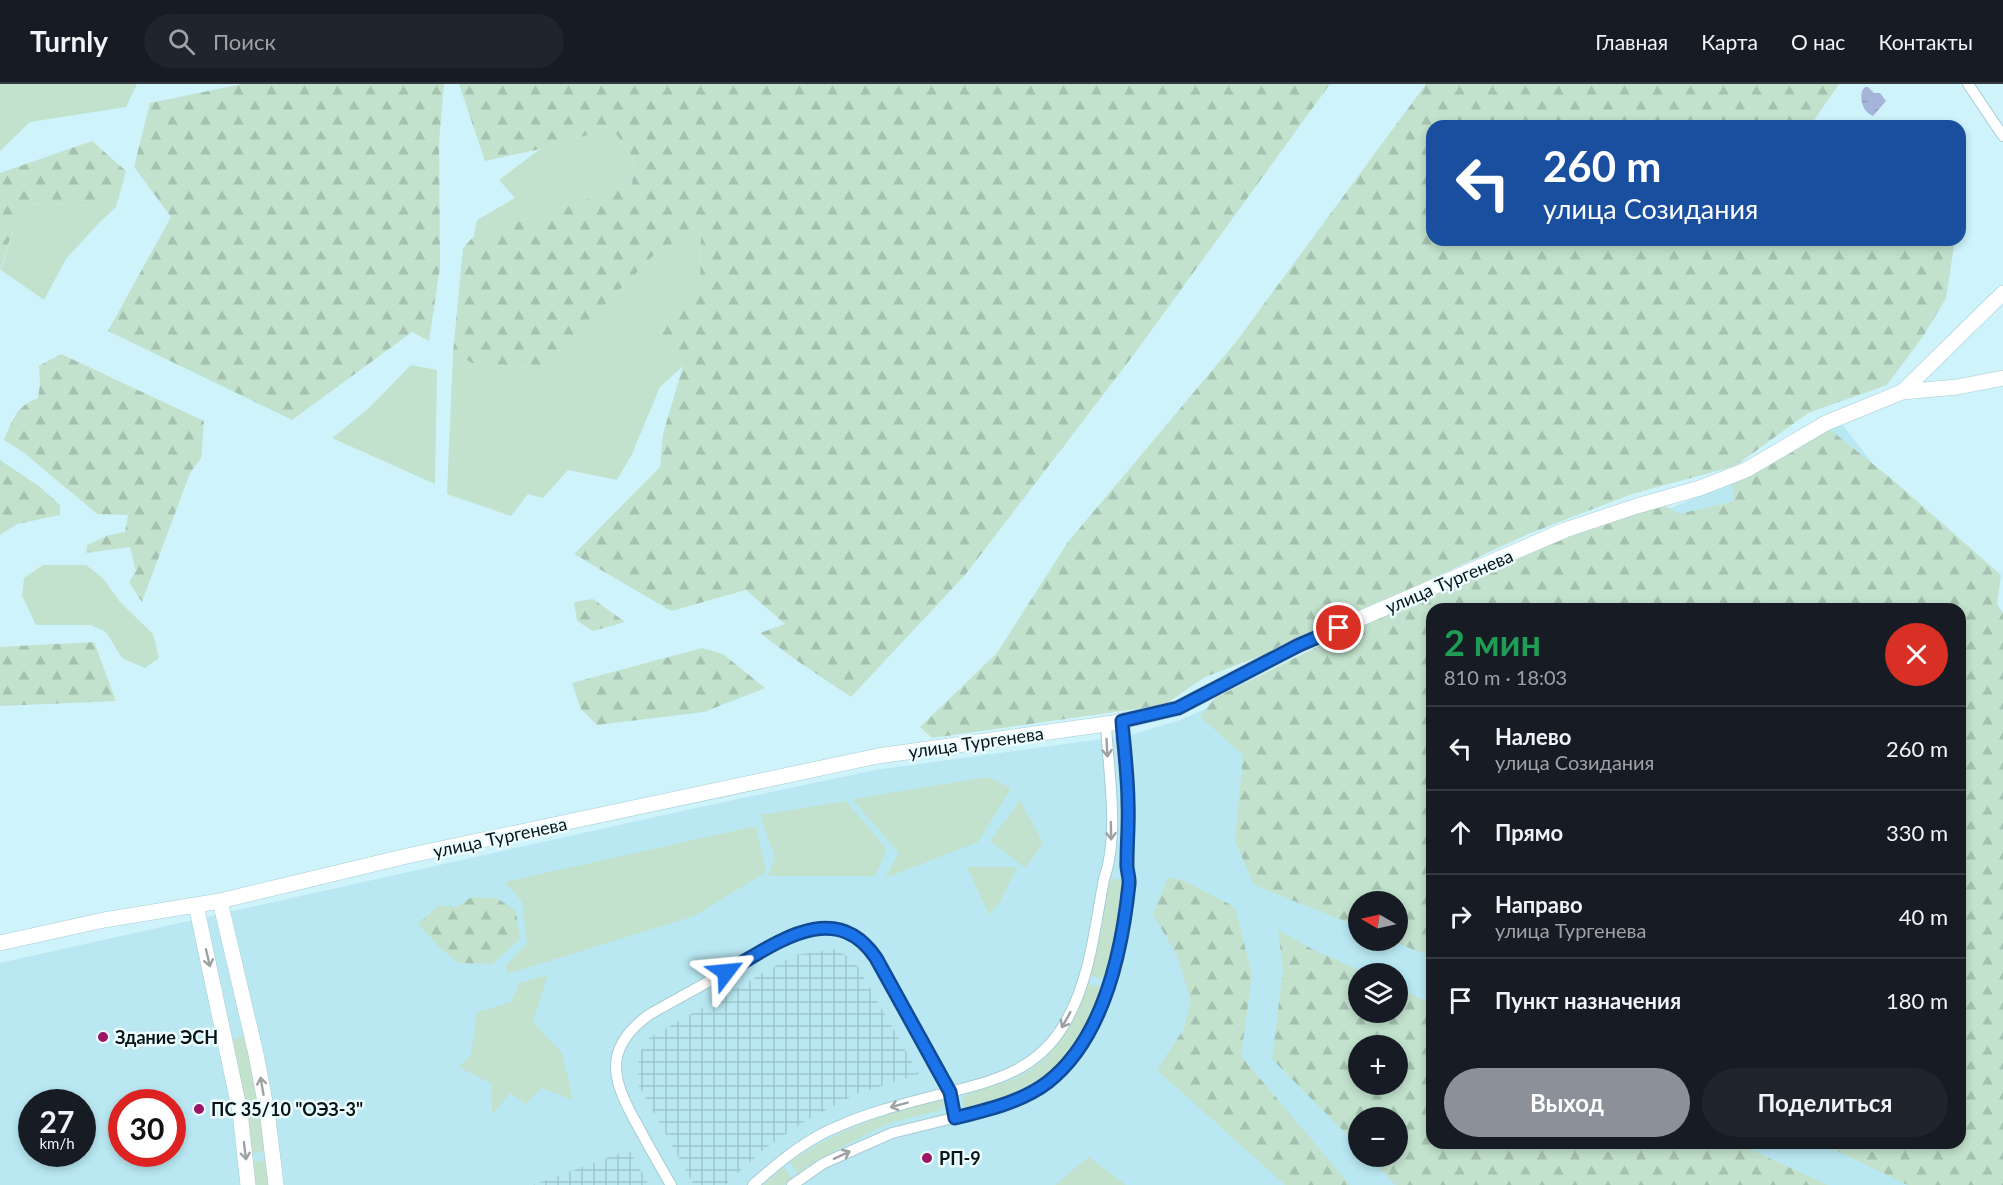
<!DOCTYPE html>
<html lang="ru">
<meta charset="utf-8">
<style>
body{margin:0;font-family:Lato,sans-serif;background:#20242c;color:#f1f3f6;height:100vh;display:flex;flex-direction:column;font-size:22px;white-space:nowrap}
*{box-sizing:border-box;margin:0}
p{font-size:20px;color:#9ea1a6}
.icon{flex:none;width:33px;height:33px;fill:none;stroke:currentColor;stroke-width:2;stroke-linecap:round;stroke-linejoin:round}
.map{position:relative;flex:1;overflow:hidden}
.drawer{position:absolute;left:1426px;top:519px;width:540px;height:546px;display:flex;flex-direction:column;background:#171b24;border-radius:18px;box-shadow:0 3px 9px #0003}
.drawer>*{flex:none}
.banner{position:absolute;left:1426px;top:36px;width:540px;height:126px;border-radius:18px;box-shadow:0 3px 9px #0003;background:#1a4fa0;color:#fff;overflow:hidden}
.needle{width:39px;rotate:279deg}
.buttons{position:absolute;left:1348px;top:807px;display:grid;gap:12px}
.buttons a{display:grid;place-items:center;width:60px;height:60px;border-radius:50%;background:#171b24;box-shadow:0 3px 9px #0003;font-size:30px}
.speed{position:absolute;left:18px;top:1005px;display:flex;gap:12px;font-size:30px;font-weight:700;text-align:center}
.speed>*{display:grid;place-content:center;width:78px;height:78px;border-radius:50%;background:#171b24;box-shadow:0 3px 9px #0003;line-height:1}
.speed small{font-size:15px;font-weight:400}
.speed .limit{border:9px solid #d22;background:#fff;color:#111}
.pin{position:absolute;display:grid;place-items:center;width:51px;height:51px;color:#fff;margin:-26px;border:3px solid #fff;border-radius:50%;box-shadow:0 2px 6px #0007}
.me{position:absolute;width:66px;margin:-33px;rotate:61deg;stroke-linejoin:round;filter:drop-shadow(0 0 4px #0008)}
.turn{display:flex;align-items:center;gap:21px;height:126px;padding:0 18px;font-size:27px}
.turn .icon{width:78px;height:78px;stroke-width:2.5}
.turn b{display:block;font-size:42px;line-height:51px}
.round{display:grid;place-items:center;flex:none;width:63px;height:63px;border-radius:32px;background:#20242c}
.head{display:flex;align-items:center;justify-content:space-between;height:102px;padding:0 18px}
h1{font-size:36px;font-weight:700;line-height:45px;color:#1e9e55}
.primary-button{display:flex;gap:12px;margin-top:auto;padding:12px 18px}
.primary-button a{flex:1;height:69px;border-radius:36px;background:#8c9099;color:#fff;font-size:24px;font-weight:700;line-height:69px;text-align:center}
.primary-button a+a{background:#20242c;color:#f1f3f6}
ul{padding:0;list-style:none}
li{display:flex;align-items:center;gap:18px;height:84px;padding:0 18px;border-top:2px solid #363941}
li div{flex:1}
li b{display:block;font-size:22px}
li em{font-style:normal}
header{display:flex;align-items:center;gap:36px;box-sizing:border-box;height:84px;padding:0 30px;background:#171b24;border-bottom:2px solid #363941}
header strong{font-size:28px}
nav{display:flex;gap:33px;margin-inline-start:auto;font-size:21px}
.search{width:420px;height:54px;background:#20242c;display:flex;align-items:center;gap:15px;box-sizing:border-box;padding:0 21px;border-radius:33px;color:#9ea1a6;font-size:22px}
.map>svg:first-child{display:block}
.built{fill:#b9e8f2;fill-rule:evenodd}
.industrial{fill:url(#industrial-grid)}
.green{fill:#c2e2cd}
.forest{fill:url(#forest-firs);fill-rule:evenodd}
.water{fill:url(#water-ripples)}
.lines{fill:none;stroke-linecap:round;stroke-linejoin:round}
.street-casing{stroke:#a7ccd3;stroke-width:12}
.secondary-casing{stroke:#a7ccd3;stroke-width:16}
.street{stroke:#fff;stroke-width:10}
.secondary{stroke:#fff;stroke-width:15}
.oneway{stroke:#9ca1a3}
.route-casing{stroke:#114b97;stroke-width:15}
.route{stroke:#1a73e8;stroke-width:10}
.poi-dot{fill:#9c1567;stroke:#edfcff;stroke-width:2}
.labels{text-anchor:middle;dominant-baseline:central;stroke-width:5;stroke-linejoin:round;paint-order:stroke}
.street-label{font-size:18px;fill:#071518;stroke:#edfcff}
.poi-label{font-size:18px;font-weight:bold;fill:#071518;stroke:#edfcff;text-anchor:start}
</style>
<header>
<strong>Turnly</strong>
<div class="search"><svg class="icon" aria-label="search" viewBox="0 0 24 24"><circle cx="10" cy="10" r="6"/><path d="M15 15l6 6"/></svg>Поиск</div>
<nav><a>Главная</a><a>Карта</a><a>О нас</a><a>Контакты</a></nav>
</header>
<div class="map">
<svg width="2003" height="1101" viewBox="0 0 2003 1101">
<defs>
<pattern id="industrial-grid" width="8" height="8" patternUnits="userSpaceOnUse" patternTransform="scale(1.5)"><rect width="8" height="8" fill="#b9e8f2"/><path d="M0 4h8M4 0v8" fill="none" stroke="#9ec6cf"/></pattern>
<pattern id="forest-firs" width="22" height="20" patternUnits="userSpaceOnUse" patternTransform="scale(1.5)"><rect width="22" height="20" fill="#c2e2cd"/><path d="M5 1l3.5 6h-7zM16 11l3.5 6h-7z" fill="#a5c1af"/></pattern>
<pattern id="water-ripples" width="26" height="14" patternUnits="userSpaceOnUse" patternTransform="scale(1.5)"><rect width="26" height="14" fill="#a5b4d8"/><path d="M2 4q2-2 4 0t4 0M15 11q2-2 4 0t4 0" fill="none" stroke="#8d9ab9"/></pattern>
</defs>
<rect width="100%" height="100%" fill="#cef3fb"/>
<path class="built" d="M1842,340l161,208v553h-2003v-222l682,-152 193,-41 256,-35 49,-15 252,-109v532h528v-534h-522l298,-129zM1359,818h39v38h-39zM1359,890h39v38h-39zM1359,962h39v38h-39zM32,1018h50v52h-50zM122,1018h50v52h-50zM1359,1034h39v38h-39z"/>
<path class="industrial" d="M835,865l19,11 65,114 -63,20 -51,27 -41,28 -39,36h-31l-56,-101 1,-30 10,-16 146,-83z
M629,1066l20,35h-116z"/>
<path class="green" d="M0,0h137l-11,23 -96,15 -30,29z
M612,44l22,31 -2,26 -158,51 3,-16 38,-22 -16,-18 41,-31z
M21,119l95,4 -17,16 -33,36 -22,41 -43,-30z
M701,148l-1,50 -42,46 25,38 -23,21 -28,67 -15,26 -49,-10 -25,28 -15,-4 -17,22 -64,-22 6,-141 19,10 69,6 119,-120z
M411,281l26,5 -2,114 -103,-46 37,-30z
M43,481h43l16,12 18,25 33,32 6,24 -14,10 -23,-10 -16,-26 -15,-7h-55l-14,-29 2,-18z
M988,693l23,11 -33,54 -93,36 14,-25 -47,-54z
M1020,716l23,43 -18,25 -35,-27z
M846,717l41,48 -12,27h-107l7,-18 -15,-43z
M756,742l10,46 -72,44 -187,58 -1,-9 21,-21 -5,-42 -17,-20z
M967,783h50l-17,35 -11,13z
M1113,794l9,3v4l-7,47 -11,46 -13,-2 18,-92z
M548,891l-15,47 29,31 11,47 -31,-12 -16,16 -16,-11 -18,22v-31l-33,-17 12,-12 6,-43 34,-10 8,-19z
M1088,900l14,3c-21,59 -40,85 -98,110 -12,5 -28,13 -40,10l-2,-5 1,-5c17,-9 37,-11 53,-19 38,-17 60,-57 72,-94z
M243,953l4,2 19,113 -14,1 -19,-110 3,-5z
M939,1016l7,1 -5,9 -52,13 -72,37 -19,13 -8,-11c49,-33 92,-47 149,-62z
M1089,1073l37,28h-71z
M268,1076l3,25h-16l-2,-23z
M784,1083l8,11 -8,7h-21z"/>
<path class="forest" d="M242,0h202l-5,58 1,125 -11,74 -17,-9 -120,88 -184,-89 63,-114 -37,-50 16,-64z
M459,0h871l-195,269 -170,222 -114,122 -58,-39 -33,-25 25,-9 -39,-34 -75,21 -97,-57 86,-87 3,-33 20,-68 -25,-38 42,-46 1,-50 -41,17 -119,120 -69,-6 -19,-10 10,-105 11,-12 158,-51 2,-26 -22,-31 -72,21 -55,12z
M1426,0h413l-29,42h-378v114h523l-9,58 -22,37 -37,50 -79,28 -73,53 -103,28 -104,40 -239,111 -84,32 -41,28 -232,33 -12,-11 77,-74 71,-111 168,-200z
M92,57l34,30 -10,36 -95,-4 -21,68v-98z
M61,270l143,67 -3,37 -11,15 -48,129 -13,-20 7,-11 -6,-24 -44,6 1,-8 22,-10 16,-3 3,-17 -31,-1 -74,-62 -19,-12c9,-20 11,-33 34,-42l2,-14 -1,-18z
M1828,344l66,53 107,94 -4,29 6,9v572h-95l-88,-42h140v-534h-528v348l-40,-16 6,-1v-38h-39v25l-105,-42 -19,-44 8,-86 -43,-38 15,-19 110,-55 195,-88 142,-51 17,10 55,-13 -2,-16z
M0,376l40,27 20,18v10l-43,9 -17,11z
M593,515l32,23 -32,9 -16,-10 -3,-19z
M94,558l22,59 -116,5v-59z
M702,564l21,6 42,34 -61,24 -107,13 -16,-16 -9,-26z
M1168,794l14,2 53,27 17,68 -11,81 109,129h-65l-128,-115 26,-40 8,-29 -14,-45 -24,-42z
M472,813l25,1 19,13 4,28 -28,25 -33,-1 -18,-14 -23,-25 21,-19 17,2z
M1278,846l36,20 52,23 -7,1v38h39v-24l34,16v139h304l92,42h-432l-28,-28 30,-1v-38h-39v29l-87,-88 11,-90zM1359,962h39v38h-39z"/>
<path class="water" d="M1865,3h3l6,6h6l6,8 -13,15c-10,-4 -13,-15 -11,-25z"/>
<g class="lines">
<g class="street-casing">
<path id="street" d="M1968,0l35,52
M671,1101c-11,-19 -22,-38 -32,-57 -26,-46 -39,-78 11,-114l148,-82c28,-8 51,-3 72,16l79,144 6,26
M753,1101c26,-23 53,-46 86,-59 29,-13 60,-21 91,-29 53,-14 105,-21 135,-74 25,-42 30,-97 39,-144 16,-45 4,-108 2,-155
M792,1101l32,-22 68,-30 106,-26 33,-14 16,-10 18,-16 12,-15 11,-16 13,-26 8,-25 12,-51 8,-52 -3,-16 2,-66 -6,-79"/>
</g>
<g class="secondary-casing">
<path id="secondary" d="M1902,308l101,-99
M220,817l36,153 12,64 8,67
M196,821l44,207 8,73
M0,859l104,-23 116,-19 187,-45 471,-100 235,-33 65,-15 121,-63 266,-115 72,-24 63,-18 46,-18 80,-47 76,-31 55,-5 46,-9"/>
</g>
<use href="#street" class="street"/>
<use href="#secondary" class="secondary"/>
</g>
<defs><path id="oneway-shaft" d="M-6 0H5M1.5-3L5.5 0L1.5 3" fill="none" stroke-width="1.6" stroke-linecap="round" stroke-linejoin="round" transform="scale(1.5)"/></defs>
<g class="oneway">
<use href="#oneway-shaft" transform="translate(1107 664) rotate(87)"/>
<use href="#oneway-shaft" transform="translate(1111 747) rotate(89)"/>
<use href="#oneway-shaft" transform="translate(208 874) rotate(77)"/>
<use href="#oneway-shaft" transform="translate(1066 936) rotate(119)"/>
<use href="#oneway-shaft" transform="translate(262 1002) rotate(-100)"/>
<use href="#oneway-shaft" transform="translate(899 1021) rotate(165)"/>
<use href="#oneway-shaft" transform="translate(245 1067) rotate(83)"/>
<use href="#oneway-shaft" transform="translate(842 1071) rotate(-25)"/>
</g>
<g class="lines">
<g class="route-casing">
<path id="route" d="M726,888c47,-26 108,-76 150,-14l74,134 5,26c32,-8 67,-16 93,-36 56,-44 74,-130 81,-198 1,-7 -3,-14 -2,-22 0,-20 2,-40 1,-59 0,-27 -4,-55 -6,-82l56,-13 121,-63 40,-17"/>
</g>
<use href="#route" class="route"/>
</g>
<g class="poi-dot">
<circle cx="103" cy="953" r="6"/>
<circle cx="199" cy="1025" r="6"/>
<circle cx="927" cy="1074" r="6"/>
</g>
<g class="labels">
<g class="street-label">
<text transform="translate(1449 497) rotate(-23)">улица Тургенева</text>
<text transform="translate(976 658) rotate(-8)">улица Тургенева</text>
<text transform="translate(500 753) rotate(-12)">улица Тургенева</text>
</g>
<g class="poi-label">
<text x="115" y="953">Здание ЭСН</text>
<text x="211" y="1025">ПС 35/10 "ОЭЗ-3"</text>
<text x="939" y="1074">РП-9</text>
</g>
</g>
</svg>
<div class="buttons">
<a><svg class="needle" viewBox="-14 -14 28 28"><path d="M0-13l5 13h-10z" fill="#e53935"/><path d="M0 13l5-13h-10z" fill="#9ea1a6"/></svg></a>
<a><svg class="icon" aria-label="layers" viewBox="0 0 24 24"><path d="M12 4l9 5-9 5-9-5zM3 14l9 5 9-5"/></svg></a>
<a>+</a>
<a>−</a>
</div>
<div class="speed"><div>27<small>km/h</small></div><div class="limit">30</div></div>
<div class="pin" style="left:1339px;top:544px;background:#d93025"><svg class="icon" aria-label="arrive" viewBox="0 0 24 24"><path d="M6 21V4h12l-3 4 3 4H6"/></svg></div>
<svg class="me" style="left:726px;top:888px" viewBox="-20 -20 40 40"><path d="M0-17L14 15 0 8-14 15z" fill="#1a73e8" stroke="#fff" stroke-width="4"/></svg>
<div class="banner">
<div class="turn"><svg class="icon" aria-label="left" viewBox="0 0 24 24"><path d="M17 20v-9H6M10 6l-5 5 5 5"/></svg><div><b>260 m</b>улица Созидания</div></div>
</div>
<section class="drawer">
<div class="head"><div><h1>2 мин</h1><p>810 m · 18:03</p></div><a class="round" style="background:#d93025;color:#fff"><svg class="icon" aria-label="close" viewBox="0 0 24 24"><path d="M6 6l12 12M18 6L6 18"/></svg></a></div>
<ul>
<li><svg class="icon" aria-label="left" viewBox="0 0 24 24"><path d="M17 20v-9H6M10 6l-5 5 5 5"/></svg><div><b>Налево</b><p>улица Созидания</p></div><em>260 m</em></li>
<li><svg class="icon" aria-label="ahead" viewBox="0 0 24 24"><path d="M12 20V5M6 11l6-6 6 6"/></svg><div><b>Прямо</b></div><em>330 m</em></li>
<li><svg class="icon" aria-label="right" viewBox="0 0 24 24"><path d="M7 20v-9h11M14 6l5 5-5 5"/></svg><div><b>Направо</b><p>улица Тургенева</p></div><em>40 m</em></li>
<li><svg class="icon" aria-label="arrive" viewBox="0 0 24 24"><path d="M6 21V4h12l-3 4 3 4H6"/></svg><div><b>Пункт назначения</b></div><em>180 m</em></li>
</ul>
<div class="primary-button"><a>Выход</a><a>Поделиться</a></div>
</section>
</div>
